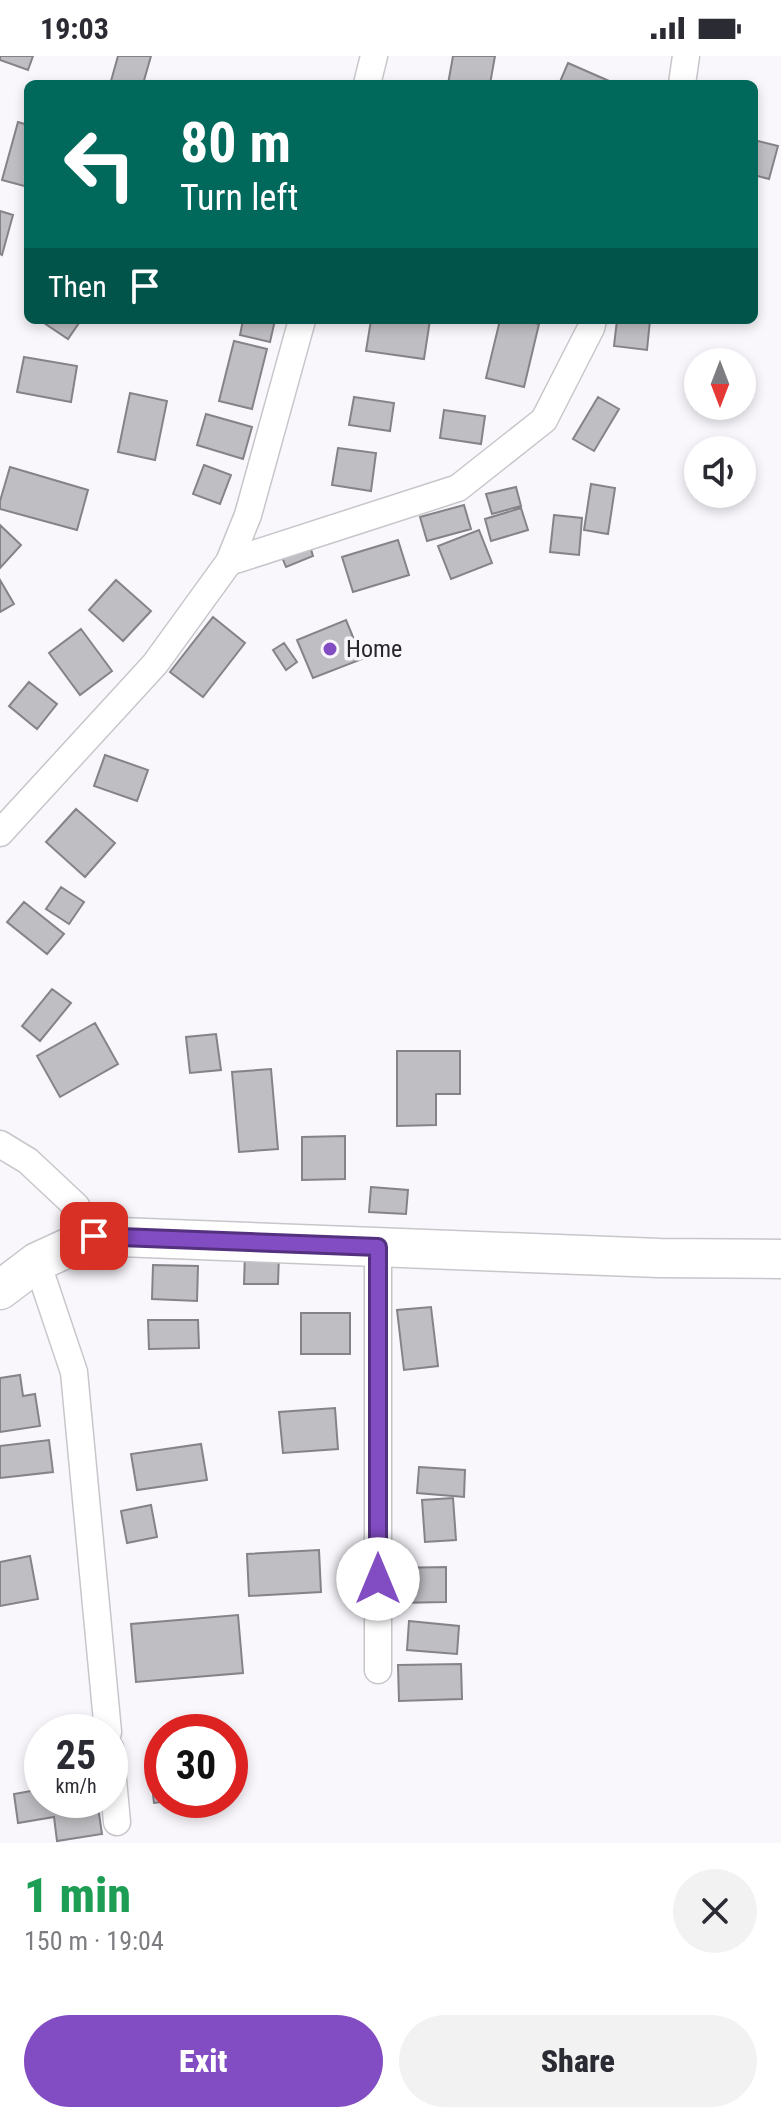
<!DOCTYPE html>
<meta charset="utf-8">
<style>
body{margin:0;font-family:"Roboto Condensed",sans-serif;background:#f2f2f3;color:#2b2b33;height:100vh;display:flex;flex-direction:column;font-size:30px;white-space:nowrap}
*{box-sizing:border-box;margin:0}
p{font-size:26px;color:#7c7c81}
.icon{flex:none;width:44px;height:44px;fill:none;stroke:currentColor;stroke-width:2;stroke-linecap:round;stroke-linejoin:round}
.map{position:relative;height:1787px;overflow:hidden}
.side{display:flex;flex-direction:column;background:#fff;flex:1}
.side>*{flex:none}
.top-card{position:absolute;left:24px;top:24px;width:734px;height:244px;border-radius:12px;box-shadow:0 4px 12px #0003;background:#00695c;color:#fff;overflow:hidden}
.needle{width:52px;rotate:180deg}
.fabs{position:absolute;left:684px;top:292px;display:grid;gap:16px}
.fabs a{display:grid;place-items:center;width:72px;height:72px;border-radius:50%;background:#fff;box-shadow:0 4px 12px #0003;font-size:40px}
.speed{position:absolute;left:24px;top:1658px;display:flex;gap:16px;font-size:40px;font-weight:700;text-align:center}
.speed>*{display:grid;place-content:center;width:104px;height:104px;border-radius:50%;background:#fff;box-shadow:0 4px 12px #0003;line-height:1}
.speed small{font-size:20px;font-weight:400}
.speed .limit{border:12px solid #d22;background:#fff;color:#111}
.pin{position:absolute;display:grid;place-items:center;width:68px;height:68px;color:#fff;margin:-34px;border-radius:16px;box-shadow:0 4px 12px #0006}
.me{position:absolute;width:88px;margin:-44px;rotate:0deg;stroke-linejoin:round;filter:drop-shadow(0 0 6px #0008)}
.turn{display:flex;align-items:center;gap:28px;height:168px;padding:0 24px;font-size:36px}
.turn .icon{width:104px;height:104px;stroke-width:2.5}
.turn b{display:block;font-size:56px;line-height:68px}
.then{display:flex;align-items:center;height:76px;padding:0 24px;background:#0003;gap:16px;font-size:30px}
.round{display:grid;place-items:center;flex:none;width:84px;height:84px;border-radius:42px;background:#f2f2f3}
.head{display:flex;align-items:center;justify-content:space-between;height:136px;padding:0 24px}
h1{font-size:48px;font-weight:800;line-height:60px;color:#1e9e55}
.primary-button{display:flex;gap:16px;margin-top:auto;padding:16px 24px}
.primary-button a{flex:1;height:92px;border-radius:48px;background:#824cc3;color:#fff;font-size:32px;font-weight:800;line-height:92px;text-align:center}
.primary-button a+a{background:#f2f2f3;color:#2b2b33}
.status{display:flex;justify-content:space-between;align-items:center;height:56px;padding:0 40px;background:#fff;direction:ltr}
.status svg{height:22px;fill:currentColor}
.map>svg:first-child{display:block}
.building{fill:#bfbec2;stroke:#858388;stroke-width:2}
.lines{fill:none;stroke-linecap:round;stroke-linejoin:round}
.street-casing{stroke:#c7c6ca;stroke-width:29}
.secondary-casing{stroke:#c7c6ca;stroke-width:41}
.street{stroke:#fff;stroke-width:26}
.secondary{stroke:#fff;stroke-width:38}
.route-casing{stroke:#54317f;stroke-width:20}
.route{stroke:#824cc3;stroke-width:14}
.poi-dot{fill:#824cc3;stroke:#f9f7fc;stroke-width:3}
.labels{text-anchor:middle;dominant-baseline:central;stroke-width:7;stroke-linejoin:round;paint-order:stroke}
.poi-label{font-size:24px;fill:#272628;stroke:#f9f7fc;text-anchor:start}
</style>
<div class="status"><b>19:03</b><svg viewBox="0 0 49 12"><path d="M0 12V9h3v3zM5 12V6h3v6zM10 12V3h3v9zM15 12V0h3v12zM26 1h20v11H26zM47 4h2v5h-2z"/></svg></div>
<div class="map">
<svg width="781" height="1787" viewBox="0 0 781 1787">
<rect width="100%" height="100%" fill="#f9f7fc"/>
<path class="building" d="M0,0h33l-5,14 -28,-10z
M118,0h33l-8,28h-22l-10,-3z
M453,0h42l-5,28h-42z
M568,7l48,21h-57z
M18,66l10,3v62l-26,-7z
M754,84l24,6 -9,33 -15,-4z
M0,155l13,4 -11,40 -2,-1z
M46,264h35l-13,19 -24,-16z
M243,264h32l-5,22 -30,-7z
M371,264h59l-6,39 -58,-8z
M500,264h22l17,4 -15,63 -38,-9z
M617,264h33l-3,30 -33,-4z
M234,285l33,8 -15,60 -33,-8z
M24,301l53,9 -6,36 -54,-10z
M130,337l37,8 -12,59 -37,-8z
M354,341l40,6 -4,28 -41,-6z
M598,341l21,12 -25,42 -21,-12z
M444,354l41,6 -4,28 -41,-6z
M206,358l46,13 -9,32 -46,-14z
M338,392l38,5 -5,38 -39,-6z
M204,409l27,10 -11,29 -27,-10z
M10,411l78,23 -11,40 -77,-21v-8z
M591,428l24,4 -7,46 -24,-4z
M516,431l5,19 -29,8 -6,-20z
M464,449l7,24 -44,12 -7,-24z
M521,452l7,22 -37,11 -6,-22z
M554,459l28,3 -3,37 -29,-3z
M0,469l21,20 -21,23z
M479,474l13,33 -41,16 -13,-33z
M398,484l11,35 -56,17 -11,-35z
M310,490l3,10 -27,11 -4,-10z
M0,524l14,24 -14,8z
M116,524l35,31 -28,30 -34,-31z
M213,561l32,26 -42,54 -33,-25z
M346,564l16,39 -49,19 -16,-38z
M81,573l31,42 -32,24 -31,-42z
M284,587l13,19 -11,8 -13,-20z
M29,626l28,22 -20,25 -28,-23z
M105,699l43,15 -11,31 -43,-15z
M76,753l39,34 -30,34 -39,-35z
M61,831l23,15 -15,22 -23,-15z
M24,846l40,32 -17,20 -40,-32z
M52,933l19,14 -31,38 -18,-15z
M95,967l23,41 -58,33 -23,-41z
M216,978l5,36 -31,3 -4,-36z
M397,995h63v43h-24v31l-39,1z
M271,1013l7,80 -39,3 -7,-80z
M345,1080v43l-43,1v-43z
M371,1131l37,3 -2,24 -37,-2z
M245,1197l34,1 -1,30h-34z
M153,1209l45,1 -1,35 -45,-2z
M431,1251l7,59 -34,4 -7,-60z
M301,1257h49v41h-49z
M148,1264h50l1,28 -50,1z
M20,1319l3,21 12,-2 5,32 -40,6v-54z
M335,1352l3,41 -55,4 -4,-41z
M49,1384l4,32 -53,6v-32z
M201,1388l6,36 -70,10 -6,-36z
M419,1411l46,3 -1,27 -47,-4z
M453,1442l3,42 -31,2 -3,-42z
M151,1449l6,32 -30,6 -6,-32z
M319,1494l2,42 -72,4 -2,-42z
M30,1500l8,43 -38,7v-44z
M446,1511v35l-51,1 -1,-35z
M238,1559l5,58 -107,9 -5,-58z
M409,1565l50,5 -2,28 -50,-4z
M461,1608l1,35 -63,2 -1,-36z
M37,1703h5v41h55l5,34 -45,7 -3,-24 -36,6 -4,-29 28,-5z
M162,1706v38h18l-26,3 -5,-40z"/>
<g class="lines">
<g class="street-casing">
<path id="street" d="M367,28l7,-28
M682,28l4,-28
M229,506l229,-74 86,-68 47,-92 2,-8
M0,777l155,-169 74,-102 19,-47 54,-195
M0,1088l28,17 48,45 18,30
M378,1191v423
M37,1206l37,110 34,360
M110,1692l7,74"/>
</g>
<g class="secondary-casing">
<path id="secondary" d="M0,1234l37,-28 57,-26 565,22 122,1"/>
</g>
<use href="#street" class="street"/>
<use href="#secondary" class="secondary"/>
</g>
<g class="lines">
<g class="route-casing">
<path id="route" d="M94,1180l284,11v332"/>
</g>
<use href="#route" class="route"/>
</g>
<circle class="poi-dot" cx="330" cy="593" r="8"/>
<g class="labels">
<g class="poi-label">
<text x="346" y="593">Home</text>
</g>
</g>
</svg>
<div class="fabs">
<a><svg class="needle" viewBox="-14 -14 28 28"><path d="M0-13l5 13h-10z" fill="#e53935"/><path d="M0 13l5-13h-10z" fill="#7c7c81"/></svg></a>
<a><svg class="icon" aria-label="sound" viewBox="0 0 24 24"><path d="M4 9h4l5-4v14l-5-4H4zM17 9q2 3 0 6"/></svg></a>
</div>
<div class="speed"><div>25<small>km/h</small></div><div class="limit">30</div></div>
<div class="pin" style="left:94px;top:1180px;background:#d93025"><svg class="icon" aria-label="arrive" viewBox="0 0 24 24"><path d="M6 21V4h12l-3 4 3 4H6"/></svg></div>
<svg class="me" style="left:378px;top:1523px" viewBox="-20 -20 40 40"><circle r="19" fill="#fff"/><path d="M0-13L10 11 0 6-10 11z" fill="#824cc3"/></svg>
<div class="top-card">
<div class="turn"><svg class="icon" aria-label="left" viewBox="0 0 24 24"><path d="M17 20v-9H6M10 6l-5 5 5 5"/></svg><div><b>80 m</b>Turn left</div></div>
<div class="then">Then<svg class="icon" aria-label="arrive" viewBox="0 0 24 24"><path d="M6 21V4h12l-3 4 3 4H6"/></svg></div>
</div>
</div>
<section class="side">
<div class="head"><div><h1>1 min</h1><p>150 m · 19:04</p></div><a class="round"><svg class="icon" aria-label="close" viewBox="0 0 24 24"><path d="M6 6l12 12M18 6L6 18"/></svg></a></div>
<div class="primary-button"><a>Exit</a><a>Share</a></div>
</section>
